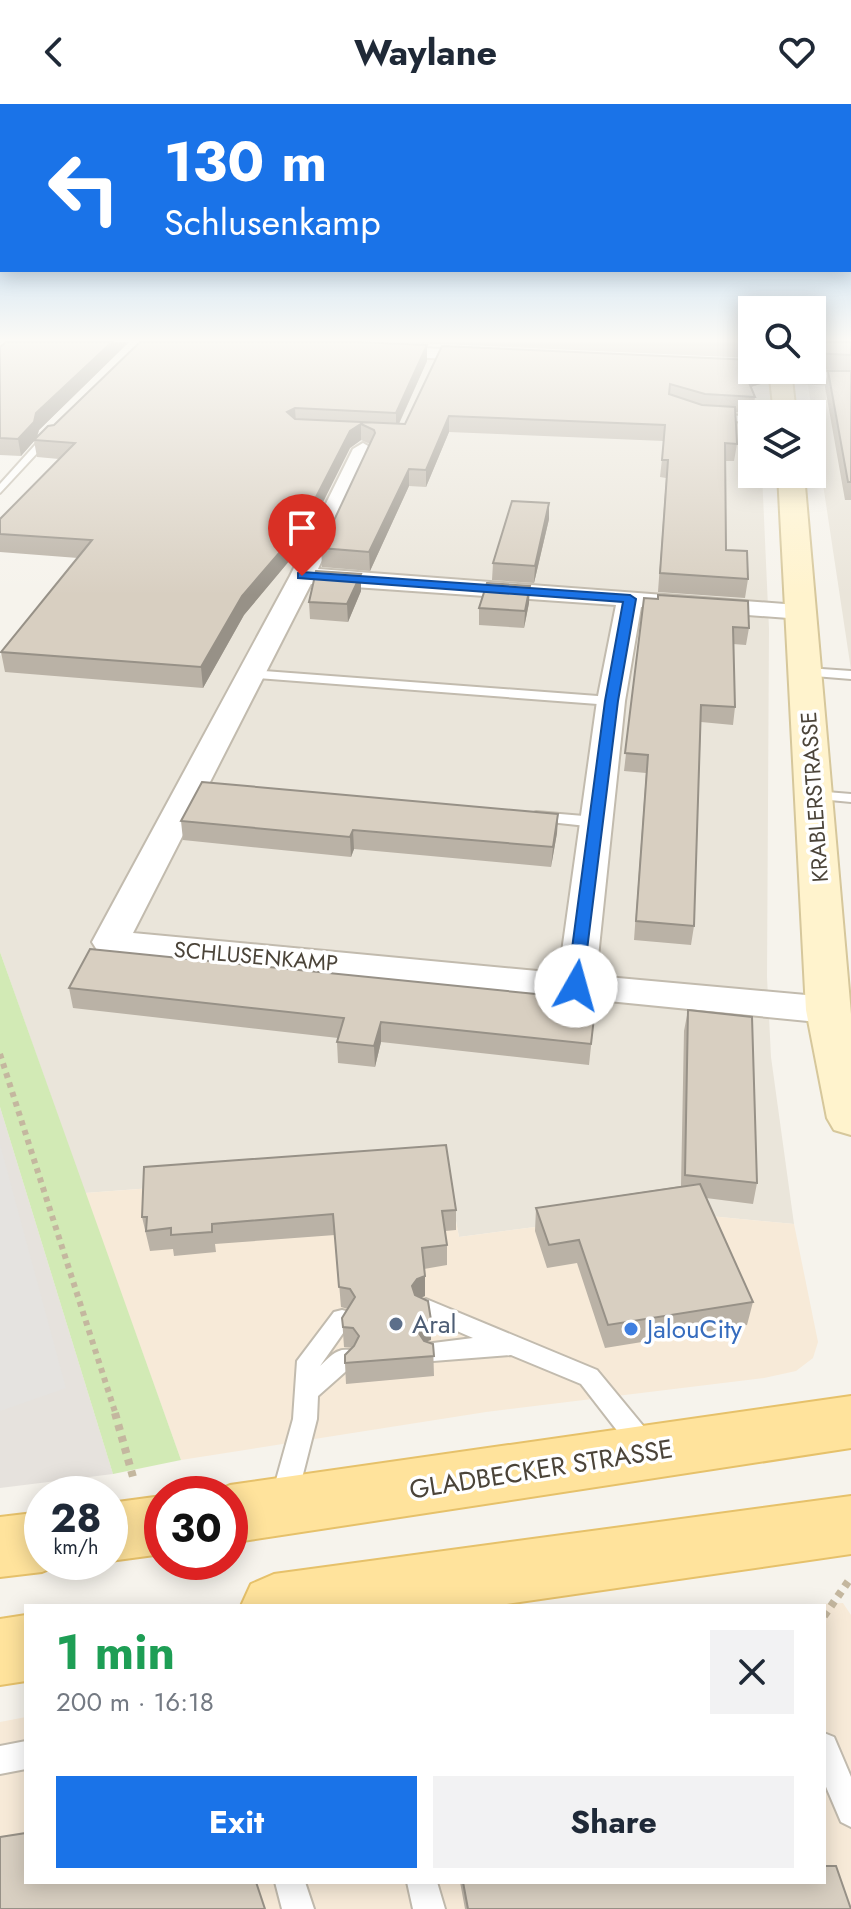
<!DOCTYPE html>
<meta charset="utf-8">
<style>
body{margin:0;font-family:Jost,sans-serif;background:#f2f2f3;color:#1f2937;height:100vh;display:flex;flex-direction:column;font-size:30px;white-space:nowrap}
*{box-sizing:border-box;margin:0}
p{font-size:26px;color:#747a83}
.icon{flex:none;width:44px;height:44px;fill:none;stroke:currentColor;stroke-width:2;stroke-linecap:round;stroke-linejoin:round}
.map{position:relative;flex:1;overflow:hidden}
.drawer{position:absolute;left:24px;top:1500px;width:802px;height:280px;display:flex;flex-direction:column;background:#fff;border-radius:0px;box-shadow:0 4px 20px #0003}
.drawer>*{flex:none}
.top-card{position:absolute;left:0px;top:0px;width:852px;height:168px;box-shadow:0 4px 20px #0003;background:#1a73e8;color:#fff;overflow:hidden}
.buttons{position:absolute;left:738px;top:192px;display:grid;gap:16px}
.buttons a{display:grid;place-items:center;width:88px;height:88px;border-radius:0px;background:#fff;box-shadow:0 4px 20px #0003;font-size:40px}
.speed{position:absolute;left:24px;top:1372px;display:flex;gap:16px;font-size:40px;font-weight:700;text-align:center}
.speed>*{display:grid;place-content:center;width:104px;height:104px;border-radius:50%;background:#fff;box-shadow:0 4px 20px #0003;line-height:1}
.speed small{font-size:20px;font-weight:400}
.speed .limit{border:12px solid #d22;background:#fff;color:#111}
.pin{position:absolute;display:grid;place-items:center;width:68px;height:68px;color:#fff;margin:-82px -34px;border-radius:50% 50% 50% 0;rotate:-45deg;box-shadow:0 0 8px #0007}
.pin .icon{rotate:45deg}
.me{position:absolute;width:88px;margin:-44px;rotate:7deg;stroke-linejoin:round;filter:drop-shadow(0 0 6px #0008)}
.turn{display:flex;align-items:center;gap:28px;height:168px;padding:0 32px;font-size:36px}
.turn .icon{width:104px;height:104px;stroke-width:2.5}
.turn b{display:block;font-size:56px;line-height:68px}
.round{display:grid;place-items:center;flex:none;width:84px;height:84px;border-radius:0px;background:#f2f2f3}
.headline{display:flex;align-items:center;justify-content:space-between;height:136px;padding:0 32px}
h1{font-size:48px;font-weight:700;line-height:60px;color:#1e9e55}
.cta{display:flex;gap:16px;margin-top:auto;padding:16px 32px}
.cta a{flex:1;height:92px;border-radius:0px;background:#1a73e8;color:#fff;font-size:32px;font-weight:700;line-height:92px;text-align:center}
.cta a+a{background:#f2f2f3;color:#1f2937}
header{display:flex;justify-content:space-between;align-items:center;height:104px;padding:0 32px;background:#fff;font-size:36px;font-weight:700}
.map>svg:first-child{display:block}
.residential{fill:#eae5da}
.commercial{fill:#f7ead8}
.industrial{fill:#e6e2dd}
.green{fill:#d2eab5}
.parking{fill:#e5e3e0}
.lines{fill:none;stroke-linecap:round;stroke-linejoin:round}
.lane-casing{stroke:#c2bbae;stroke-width:4}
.street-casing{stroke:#c2bbae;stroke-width:4}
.secondary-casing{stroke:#d6c79b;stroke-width:4}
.primary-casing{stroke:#e6c16a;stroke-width:4}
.path-far1{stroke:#c4b79f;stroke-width:6;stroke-dasharray:5 5;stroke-linecap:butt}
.path{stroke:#c4b79f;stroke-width:8;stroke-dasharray:6 6;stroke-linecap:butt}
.lane{fill:#fff;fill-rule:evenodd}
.street{fill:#fff;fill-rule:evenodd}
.secondary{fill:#fff3cd;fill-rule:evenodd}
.primary{fill:#ffe39c;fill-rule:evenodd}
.wall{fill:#bab2a6}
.shaded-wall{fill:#979187}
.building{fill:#d8cfc1;stroke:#979187;stroke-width:2}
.route{fill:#1a73e8;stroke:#114b97;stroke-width:2}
.service-dot{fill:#5c6f8a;stroke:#fff;stroke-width:3}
.shop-dot{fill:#3f7fe0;stroke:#fff;stroke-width:3}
.labels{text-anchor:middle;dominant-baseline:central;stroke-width:7;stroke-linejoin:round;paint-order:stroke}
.street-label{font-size:22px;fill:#4b4439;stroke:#fff}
.near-service-label{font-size:26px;fill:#4e5e75;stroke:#fff;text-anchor:start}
.near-shop-label{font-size:26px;fill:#366cbe;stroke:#fff;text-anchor:start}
.near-street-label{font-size:26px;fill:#4b4439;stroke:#fff}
</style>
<header><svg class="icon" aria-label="back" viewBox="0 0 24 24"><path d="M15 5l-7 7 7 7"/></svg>Waylane<svg class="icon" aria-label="heart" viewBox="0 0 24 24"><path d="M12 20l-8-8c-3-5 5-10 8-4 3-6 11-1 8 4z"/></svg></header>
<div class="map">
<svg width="851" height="1805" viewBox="0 0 851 1805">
<rect width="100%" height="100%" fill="#f6f3ec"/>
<path class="residential" d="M141,243l635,23v14l-7,30h-17v60h10l7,155 -2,348 4,80 23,167 -136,-13 -199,26 -13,-71 -361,27 -85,-241v-296l217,-270z
M808,281l43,3v282l-9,-60z"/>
<path class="commercial" d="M445,1062l14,71 199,-26 136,13 24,118 -5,16 -17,13 -32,7 -278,34 -305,48 -96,-267z
M843,1499l8,12v294h-851v-187l26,-5v165h798v-276h-54z"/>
<path class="industrial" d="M0,1003l113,367 -113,14z"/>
<path class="green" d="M0,848l181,508 -68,14 -113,-367z"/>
<path class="parking" d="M0,1040l66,244 -66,23z"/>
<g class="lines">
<g class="lane-casing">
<path id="lane" d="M708,311l44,1v6l-41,-2 -3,-1z
M45,330l8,2 -53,57v-9z
M807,564l44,3v8l-49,-4 -2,-3z
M249,566l362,27 7,4 -7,4 -367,-28v-6z
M814,687l37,3v8l-42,-4 -2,-3z
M536,708l60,5 8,5 -8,5 -65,-7v-6z
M426,1195l171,71 57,69 3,8 -3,8 -9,3 -9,-3 -55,-71 -70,-29 -78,6 -8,-3 -4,-7 4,-7 48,-6 -55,-24 -3,-6 3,-6z
M342,1206l8,2 3,7 -33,47c11,-10 18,-20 33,-15l4,7 -4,7 -35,31 -1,23 -20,79 -4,8 -9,4 -9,-4 -4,-8 22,-79 4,-58 37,-49z
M824,1629l10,4 17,40v50l-10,-5 -17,-40z
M26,1637v28l-26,5v-28z
M275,1778h30l9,27h-32z
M407,1778h30l8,27h-32z"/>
</g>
<g class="street-casing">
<path id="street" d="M375,242l114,5 9,5 -9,5 -120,-6 -3,-4 3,-4z
M779,266l72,3v12l-70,-4 -9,-6z
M363,339l10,6 -55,120 493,37 4,5 -4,5 -9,3 -161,-12 -16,94 -29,275 232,21 13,4 6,9 -6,9 -13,4 -731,-73 -5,-8 198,-366 63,-127zM311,480l305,21 -19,96 -38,272 -426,-40z"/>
</g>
<g class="secondary-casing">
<path id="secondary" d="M769,266h22l5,44h-22z
M778,370h26l47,540v121l-17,-5 -7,-12 -21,-108z"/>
</g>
<g class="primary-casing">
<path id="primary" d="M851,1292v52l-621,95v-49h-22l22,-9z
M162,1392v58l-52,7v-58z
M851,1392v58l-358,52h-252l10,-22 23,-10z
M42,1408v50l22,1 -22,9 -42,5v-60z
M26,1511v66l-26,4v-66z"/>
</g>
<path class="path-far1" d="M0,950l116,361"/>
<path class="path" d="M115,1309l18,64
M824,1512l26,-37"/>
<use href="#lane" class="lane"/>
<use href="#street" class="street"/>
<use href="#secondary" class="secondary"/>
<use href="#primary" class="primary"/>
</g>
<path class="wall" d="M6,238h123l-90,88 -2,8 390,-77 -28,63h6l37,-78 310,24h17l-2,12 -16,5 4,10 -2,16 -17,-1 1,32 -3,17h-9l1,89 22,29 -3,19 -87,-6 8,-114 -6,-1 4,-36 -215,-9 -23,55 -17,-1 -39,85 -48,-4 -1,-19 49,-104 -9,-4 -11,8 -50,100 -56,67 -41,73 -198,-16 -4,-20 77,-94 -78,-6v-33l59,-60 -22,-2 -3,-16 -13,15 -21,-1v-108z
M397,238h355v16z
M812,238h39v29l-39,-2z
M828,267h23v129h-6l-20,-113z
M549,415l-15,64 -42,-3 1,-17z
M361,487l-13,31 -38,-3 -1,-17z
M644,494l105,30 -3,17 -13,-1 2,63 -2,18 -32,-3 -7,204 -3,19 -57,-5 12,-167 -22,-2z
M529,499l-5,25 -45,-3v-17z
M558,710l-1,19 -6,34 -197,-18 -3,8 -168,-17 -2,-19z
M69,884l527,12 -7,65 -208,-23 -6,25 -37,-4 -1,-21 1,-4 -265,-30z
M688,906l69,173 -4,21 -47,-6 47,104 -6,23 -142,23 -28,-85 -30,5 -12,-37 1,-23 145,-22 3,-155z
M456,1106v20l-11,1 2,14v20l-23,4 1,27 -4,2 10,42 -5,1 7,3 1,32 -88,8 -1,-21 8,-15 -9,-1 -2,-29 6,-9 -7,-2 -6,-72 -120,9 1,8 -42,4 -1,-7 -23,2 -8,-34z
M460,1778h364l27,27h-386z"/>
<path class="shaded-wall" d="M112,238h17l-90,88 -3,9 -15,17 -3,-17 18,-26z
M427,241v16l-31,69v-17z
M756,266h13l-2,12 -24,7 2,-16z
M295,304l1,16 -9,-12z
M449,312v16l-23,55v-17z
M361,320v16l-11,8 -50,100 -56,67 -41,73 -2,-21 41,-71 108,-165z
M409,365v17l-39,85 -1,-19z
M549,399v16l-15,64 1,-17z
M361,470v17l-13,31 -1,-18z
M530,482l-1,17 -5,25 1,-17z
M558,710l-1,19 -6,34 2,-20z
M353,726l1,19 -3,8 -1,-20z
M381,918v20l-6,25 -1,-21z
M425,1172v20l-8,3 -5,-13 5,-7z
M431,1216v20l-9,3 -4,-11 4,-10z"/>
<path class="building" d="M6,238h106l-76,71 -2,9 -16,17 -18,-1v-91z
M140,238h218l69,3 -31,68 -101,-5 -8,4 8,7 110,5 37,-78 310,14v10h4l-11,3 10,24 -50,-3 -35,-10 -1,10 33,11 33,2 2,37 -12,-1 1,107 21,1 1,28 -88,-6 8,-113h-6l3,-35 -216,-9 -23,54 -17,-1 -40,83 -48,-4 54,-115 -1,-3 -13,-6 -11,7 -51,99 -57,66 -41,71 -200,-15 91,-112 -92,-6v-15l75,-76 -41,-3 14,-14 6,-1z
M812,238h39v13l-39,-2z
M828,267h23v111h-3z
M512,397l37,2 -14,63 -42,-3z
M316,467l45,3 -14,30 -38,-2z
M487,479l43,3 -5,25 -46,-3z
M658,491l90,6 1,27 -16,-1 2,80 -34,-2 -7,221 -58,-5 12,-166 -23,-2 19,-155 14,1z
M202,678l356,32 -5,33 -200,-17 -3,7 -169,-16z
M90,845l506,51 -5,44 -210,-22 -7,24 -37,-4 7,-24 -275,-30z
M688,906l64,7 5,166 -72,-8z
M446,1041l10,65 -14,1 5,34 -25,3 3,28 -8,3 -5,7 3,9 13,6 3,19 -9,2 -4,10 6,9 9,3 1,12 -89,7v-8l9,-9 5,-10 -6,-8 -10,-1 -1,-9 13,-21 -5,-8 -11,-2 -6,-73 -121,10v8l-41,3v-7l-25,3 1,-14h-5l2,-50z
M700,1080l53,118 -145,23 -29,-85 -30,5 -13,-37z
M26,1729v49h230l9,27h-265v-72z
M824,1762h12l15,43h-383l-5,-27h361z"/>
<linearGradient id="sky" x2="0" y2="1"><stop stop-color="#8fc1ec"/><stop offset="0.48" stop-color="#fbfaf6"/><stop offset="1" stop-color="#fbfaf6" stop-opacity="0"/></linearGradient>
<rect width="851" height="491" fill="url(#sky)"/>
<path class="route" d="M302,468l328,23 6,4 -18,102 -36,289 -6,2 -9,-6 38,-285 18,-99 -325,-24v-5z"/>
<circle class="service-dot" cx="396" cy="1220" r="8"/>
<circle class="shop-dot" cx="631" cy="1225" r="8"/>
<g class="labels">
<g class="street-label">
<text transform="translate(814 693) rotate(-94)">KRABLERSTRASSE</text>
<text transform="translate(256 852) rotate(5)">SCHLUSENKAMP</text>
</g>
<g class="near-service-label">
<text x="412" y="1220">Aral</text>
</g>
<g class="near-shop-label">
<text x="647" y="1225">JalouCity</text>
</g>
<g class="near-street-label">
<text transform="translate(541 1365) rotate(-9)">GLADBECKER STRASSE</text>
</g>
</g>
</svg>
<div class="buttons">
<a><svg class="icon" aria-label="search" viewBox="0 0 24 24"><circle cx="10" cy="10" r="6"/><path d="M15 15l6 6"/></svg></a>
<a><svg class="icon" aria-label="layers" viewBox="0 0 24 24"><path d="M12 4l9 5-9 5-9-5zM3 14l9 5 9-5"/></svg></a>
</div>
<div class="speed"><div>28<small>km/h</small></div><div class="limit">30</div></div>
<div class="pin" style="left:302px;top:472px;background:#d93025"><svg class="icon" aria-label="arrive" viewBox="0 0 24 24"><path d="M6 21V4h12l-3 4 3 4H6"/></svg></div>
<svg class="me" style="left:576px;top:882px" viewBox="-20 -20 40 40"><circle r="19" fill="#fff"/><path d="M0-13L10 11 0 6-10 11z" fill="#1a73e8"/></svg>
<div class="top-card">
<div class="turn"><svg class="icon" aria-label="left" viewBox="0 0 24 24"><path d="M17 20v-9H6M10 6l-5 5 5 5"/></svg><div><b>130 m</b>Schlusenkamp</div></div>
</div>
<section class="drawer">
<div class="headline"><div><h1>1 min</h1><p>200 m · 16:18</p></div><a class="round"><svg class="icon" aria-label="close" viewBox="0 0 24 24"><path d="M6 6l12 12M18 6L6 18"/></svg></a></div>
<div class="cta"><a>Exit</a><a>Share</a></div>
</section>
</div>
